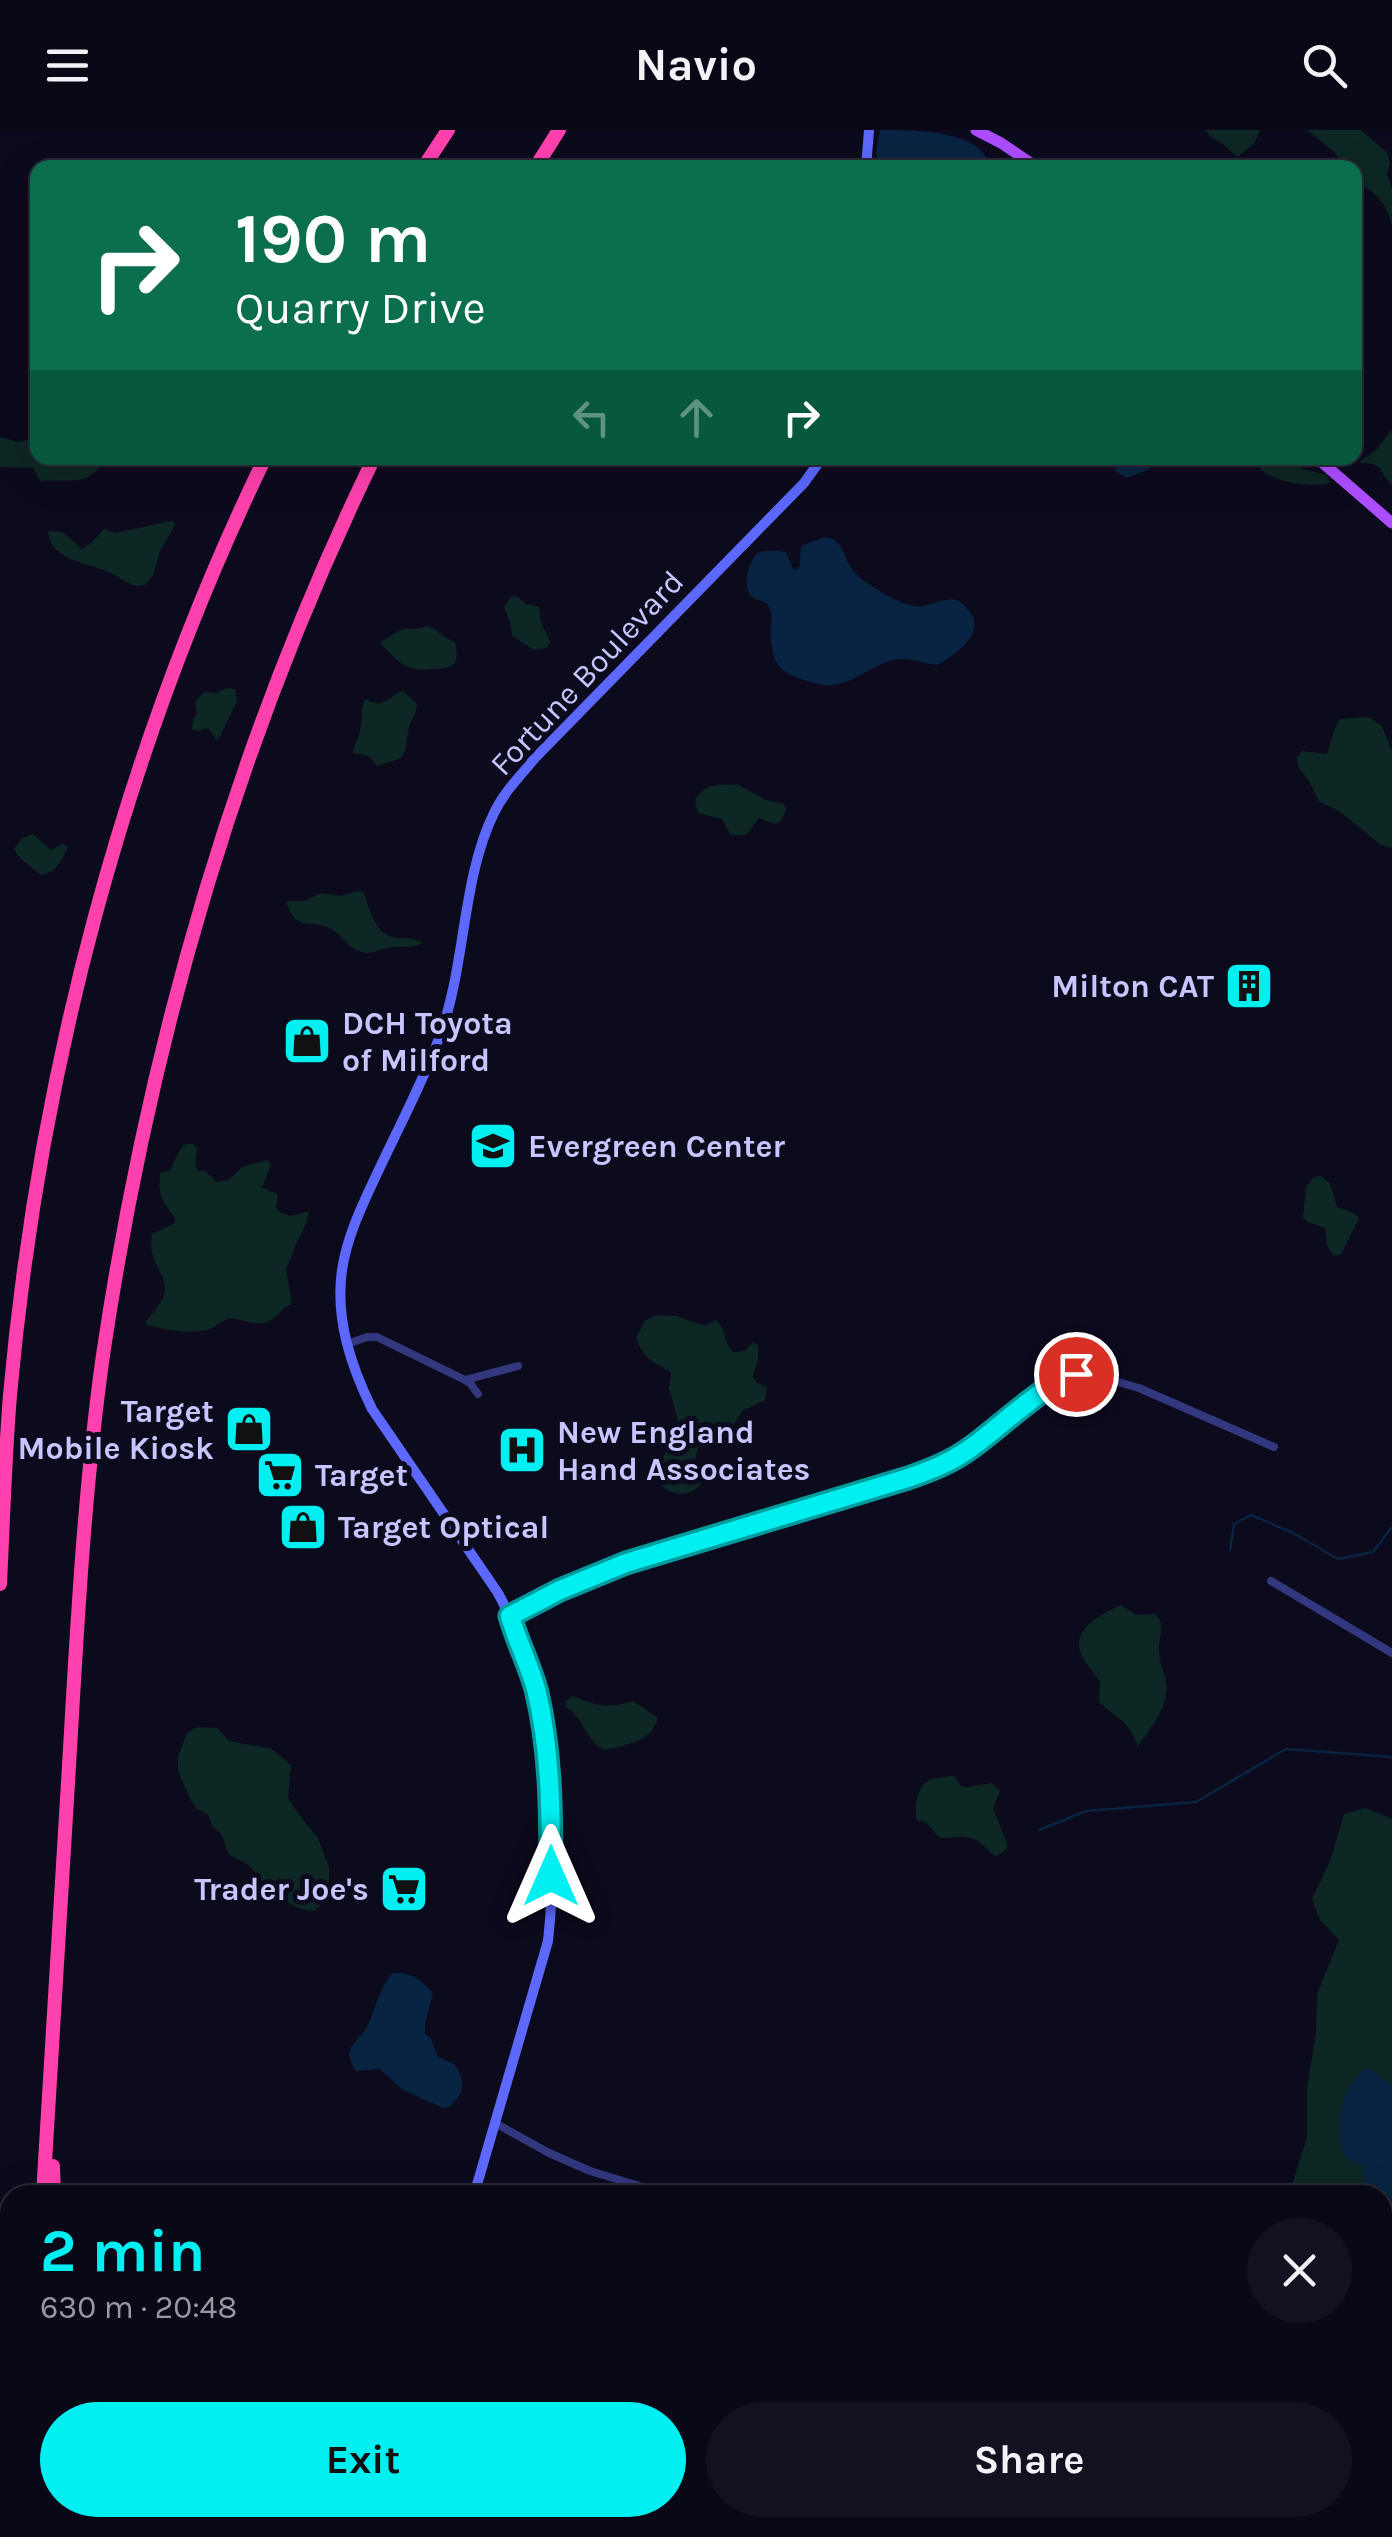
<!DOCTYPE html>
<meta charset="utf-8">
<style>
body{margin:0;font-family:Karla,sans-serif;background:#12111f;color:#f1f3f6;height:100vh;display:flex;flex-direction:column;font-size:38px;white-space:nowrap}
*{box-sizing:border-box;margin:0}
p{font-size:32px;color:#999aa1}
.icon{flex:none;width:55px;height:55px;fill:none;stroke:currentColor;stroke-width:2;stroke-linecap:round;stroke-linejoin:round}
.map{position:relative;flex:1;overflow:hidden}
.drawer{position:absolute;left:0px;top:2055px;width:1392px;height:352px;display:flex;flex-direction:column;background:#090816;border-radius:30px 30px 0 0;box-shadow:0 10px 40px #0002,0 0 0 2px #292935}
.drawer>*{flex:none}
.top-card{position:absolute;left:30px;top:30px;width:1332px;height:305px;border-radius:20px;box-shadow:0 10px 40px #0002,0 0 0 2px #292935;background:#0b6e4f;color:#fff;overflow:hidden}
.pin{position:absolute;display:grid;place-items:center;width:85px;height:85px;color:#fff;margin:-42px;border:5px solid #fff;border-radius:50%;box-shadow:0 2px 10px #0007}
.me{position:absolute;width:110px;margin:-55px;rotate:0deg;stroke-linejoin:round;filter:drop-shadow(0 0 8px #0008)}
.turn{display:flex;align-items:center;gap:35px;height:210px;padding:0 40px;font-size:45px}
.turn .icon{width:130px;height:130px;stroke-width:2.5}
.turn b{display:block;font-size:70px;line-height:85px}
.lanes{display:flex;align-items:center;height:95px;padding:0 40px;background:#0003;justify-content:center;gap:50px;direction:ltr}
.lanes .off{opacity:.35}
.round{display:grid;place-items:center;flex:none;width:105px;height:105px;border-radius:52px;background:#12111f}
.summary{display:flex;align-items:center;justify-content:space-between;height:170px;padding:0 40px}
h1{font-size:60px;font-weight:700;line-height:75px;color:#00eff1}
.primary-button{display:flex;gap:20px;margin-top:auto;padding:20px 40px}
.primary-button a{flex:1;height:115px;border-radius:60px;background:#00eff1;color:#111;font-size:40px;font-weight:700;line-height:115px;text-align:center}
.primary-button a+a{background:#12111f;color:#f1f3f6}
header{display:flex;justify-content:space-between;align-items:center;height:130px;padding:0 40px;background:#090816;font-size:45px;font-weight:700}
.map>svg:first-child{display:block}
.green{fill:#0d2724}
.water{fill:#092442}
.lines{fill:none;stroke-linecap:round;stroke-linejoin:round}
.stream{stroke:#092442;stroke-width:2.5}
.street{stroke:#32377e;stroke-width:8}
.secondary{stroke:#5d68ff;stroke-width:10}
.primary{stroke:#ac4dff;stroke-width:11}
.highway{stroke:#ff41ae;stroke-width:14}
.route-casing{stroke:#009b9d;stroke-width:25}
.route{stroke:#00eff1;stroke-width:18}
.labels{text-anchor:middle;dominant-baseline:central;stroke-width:10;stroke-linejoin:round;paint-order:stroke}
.street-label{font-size:32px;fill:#c7c6ff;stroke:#0c0a1d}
.poi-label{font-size:32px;font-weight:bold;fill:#c7c6ff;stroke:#0c0a1d;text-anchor:start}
</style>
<header><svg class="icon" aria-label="menu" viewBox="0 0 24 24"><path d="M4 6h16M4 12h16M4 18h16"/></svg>Navio<svg class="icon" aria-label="search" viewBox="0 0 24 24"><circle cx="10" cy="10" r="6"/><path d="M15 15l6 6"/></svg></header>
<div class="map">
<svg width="1392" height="2407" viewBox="0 0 1392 2407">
<rect width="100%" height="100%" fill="#0c0a1d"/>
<path class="green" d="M1205,0h55l-6,14 -17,13 -14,-13 -12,-7z
M1307,0h54l26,23 3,10 -3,10 5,16v37c-5,-27 -18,-30 -37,-49v-9l-10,-1 -10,-14z
M1392,300v55c-15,-15 -7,-22 -31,-22l-1,-2 15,-10z
M0,307l18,5 10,-2 5,7 4,-1 1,12h69c-21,31 -35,20 -67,23l-7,-13 -33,-1z
M1267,328h21l14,11 25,6 3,8c-20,5 -54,0 -70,-14l3,-9z
M172,391l3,2 -1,4 -14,24 -7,24 -8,10c-2,0 -5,1 -8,1 -11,-2 -20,-11 -30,-15 -16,-6 -42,-10 -53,-24 -5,-6 -5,-9 -6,-16l15,1 19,17 9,-6 13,-14 11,4z
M517,466l9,8 12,2c3,7 1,10 3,16 2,8 8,12 9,21l-4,5 -12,2 -22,-14 -1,-11 -7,-18 7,-10z
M427,496c11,3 17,13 28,16 6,24 -3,27 -25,27 -8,1 -17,1 -24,-3 -10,-4 -16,-15 -25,-21l1,-4c8,-3 11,-8 18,-11 6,-3 16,1 27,-4z
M227,558l8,1 2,12 -17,35 -4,4 -6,-10 -5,-2 -6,3 -7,-1 1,-11 4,-5 -2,-12 9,-10 12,1z
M403,561l14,13c0,10 -5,13 -8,23 -3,11 -1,21 -8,31l-24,8 -8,-10 -16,-3c1,-9 6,-14 7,-23 3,-12 0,-20 5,-31 4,1 7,4 11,4 10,2 18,-10 27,-12z
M1368,587l14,9 10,25v97l-11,-3 -42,-34 -20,-10 -10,-20 -11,-14 -1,-10 5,-6 25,3 7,-24 6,-11z
M739,655l27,15 18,4 2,6 -5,11 -6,3 -16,-6c-12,14 -7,20 -29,16l-8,-15 -24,-6 -3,-13c9,-17 26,-16 44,-15z
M33,704l18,16 11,-6 6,3c-7,14 -11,26 -28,28 -8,-9 -22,-16 -26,-26l8,-11z
M358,761l6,2c7,19 10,42 34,45 11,1 15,-1 25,5 -12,6 -18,3 -31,4 -14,2 -24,11 -38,2 -9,-6 -15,-17 -25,-21 -22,-10 -33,5 -43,-27h19l16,-8 19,3z
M186,1014h7l4,4 -2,18 4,5h6l12,11 12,-2 13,-13 25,-7 4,5 -9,23 16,6 -2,13 3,5 12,4 18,-5c-2,13 -7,22 -13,33 -4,8 -5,16 -10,24l6,36c-11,3 -14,14 -25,18 -12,5 -26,-5 -39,-3 -8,2 -13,9 -21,11 -18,4 -45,0 -62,-6 5,-10 20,-22 20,-35 0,-18 -18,-28 -13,-55l23,-11v-5c-13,-19 -17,-19 -15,-45l10,-3 11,-22z
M1320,1046l10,7 7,24 18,7 4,4 -18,36 -7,2 -7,-10 -2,-18 -17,-6 -5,-5 3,-30 8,-10z
M657,1185l19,1 29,10 11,-6c10,8 8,23 17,32l12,-1 8,-9 5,3v14l-5,18 3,5 11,5 -2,13 -23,11 -19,32 -25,5 -3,12 6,24c-12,14 -32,12 -43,-2v-13l21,-45 -10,-36 2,-13 -1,-4c-18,-8 -28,-15 -34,-34l10,-17z
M1121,1475l15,10 19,-1c12,11 3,22 4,37 0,11 6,21 7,31 4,25 -16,46 -28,65 -8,-26 -22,-29 -39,-45l1,-20c-5,-9 -14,-17 -18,-26 -13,-26 19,-42 39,-51z
M573,1566c23,10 36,13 60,5l25,17c-2,5 -5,12 -8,15 -10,10 -34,15 -47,17 -18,-11 -19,-32 -37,-43v-6z
M197,1597l20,1 12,13 43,8 19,16 -3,33 6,10 24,30 11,29v25l-6,11 -9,8 -13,-2 -17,-8 -19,-16 -16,-20 -16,-8 -5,-4 -6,-18 -9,-8 -5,-12 -11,-6 -7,-10 -12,-29v-13l9,-24z
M954,1646l7,10 6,1 24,-4 9,8 -7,17 14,35v6l-11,7c-8,-4 -13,-13 -20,-16 -11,-6 -24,-2 -35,-2 -9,-6 -11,-18 -24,-17 -3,-12 -1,-33 11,-40 6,-4 19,-4 26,-5z
M1365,1678l27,11v468l-9,-3 -1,-89h-93l18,-58v-49l9,-56 1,-38 22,-54 -19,-20 -8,-21 18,-38 14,-47z
M774,2398h301l3,9h-313z
M1080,2398h51l3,9h-53z
M1161,2398h53v9h-49z
M1356,2398h24l3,4 9,-3v8h-49l3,-5z"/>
<path class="water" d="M880,0c37,0 102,0 110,37h-111l-3,-15z
M1114,328h31l5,11 -23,9 -11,-6z
M825,407c20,3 17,19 28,33 4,6 11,11 17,15 12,8 29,18 43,21 15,3 31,-11 46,-5 3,2 9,8 11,11 16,22 -16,43 -32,53 -13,-1 -25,-7 -38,-6 -31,3 -52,35 -86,24 -34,-10 -43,-15 -43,-52 0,-7 2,-16 -1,-22 -4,-11 -11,-7 -18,-12 -10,-9 -4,-34 4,-42 7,-7 22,-4 30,-3l7,17 4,1 3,-5 1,-19z
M393,1843c19,-1 28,7 40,20l-8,31v10l6,5 7,18 16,7c12,16 11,30 -5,43l-6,1 -40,-18 -23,-21 -24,2c-3,-5 -6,-10 -7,-16 0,-10 13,-19 18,-28 9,-18 12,-40 26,-54z
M1364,1939l8,1 20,15 -1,116 -8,-2 -1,-4c-17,0 -18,-15 -19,-29l-17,-8c-15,-25 -4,-71 18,-89z"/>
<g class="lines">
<path class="stream" d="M1230,1420l4,-26 17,-9 42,18 45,26 35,-7 19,-25
M1039,1700l47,-19 110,-9 90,-53 106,8"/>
<path class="street" d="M347,1214l20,-7h10l88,43
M478,1264l-8,-11 -5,-3 53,-14
M1271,1451l121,72
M510,1485l50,-25 66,-27 282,-84 39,-15 13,-9 99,-74 17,-7h14l49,14 135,59
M495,1993l54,30 41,18 79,24"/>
<path class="secondary" d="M866,38l3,-38
M474,2065l74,-254c12,-113 5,-247 -50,-348l-126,-184c-21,-43 -37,-90 -30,-139 5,-33 19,-62 33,-92 22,-48 48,-95 66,-145 25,-71 21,-155 53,-220 10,-21 27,-38 41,-55l269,-275 18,-25
M1382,2163l10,3
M486,2398l5,9
M750,2407l10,-9"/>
<path class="primary" d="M976,0l25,13 37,25
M1317,328l75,65"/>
<path class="highway" d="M423,38l25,-38
M535,38l24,-38
M0,1454c3,-63 5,-127 10,-189 29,-323 114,-646 255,-937
M53,2036l1,29
M43,2065c9,-143 17,-286 26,-429 8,-137 15,-275 34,-411 46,-310 134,-615 271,-897
M65,2398v9
M24,2407l1,-9"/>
</g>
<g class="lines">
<g class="route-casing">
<path id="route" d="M551,1746c0,-62 0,-126 -15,-187 -7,-25 -19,-48 -26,-73l50,-26 66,-27 282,-85c23,-8 44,-16 64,-31 27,-19 74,-65 104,-73"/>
</g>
<use href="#route" class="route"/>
</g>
<defs>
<g id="building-square" transform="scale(2.5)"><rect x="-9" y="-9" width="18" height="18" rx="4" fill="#00eff1" stroke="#0c0a1d"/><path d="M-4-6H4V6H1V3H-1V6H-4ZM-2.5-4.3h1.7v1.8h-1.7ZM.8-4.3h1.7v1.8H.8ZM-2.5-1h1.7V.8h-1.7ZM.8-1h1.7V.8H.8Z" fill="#111"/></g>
<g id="shop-square" transform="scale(2.5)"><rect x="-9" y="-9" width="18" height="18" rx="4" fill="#00eff1" stroke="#0c0a1d"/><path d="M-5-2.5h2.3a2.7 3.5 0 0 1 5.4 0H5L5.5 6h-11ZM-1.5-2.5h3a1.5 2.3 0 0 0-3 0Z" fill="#111"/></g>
<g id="school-square" transform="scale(2.5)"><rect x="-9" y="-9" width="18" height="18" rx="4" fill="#00eff1" stroke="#0c0a1d"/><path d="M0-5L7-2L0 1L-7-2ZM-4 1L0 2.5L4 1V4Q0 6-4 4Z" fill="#111"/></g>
<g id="hospital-square" transform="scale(2.5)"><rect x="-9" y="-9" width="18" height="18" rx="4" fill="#00eff1" stroke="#0c0a1d"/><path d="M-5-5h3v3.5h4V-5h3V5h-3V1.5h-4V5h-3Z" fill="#111"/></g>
<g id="supermarket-square" transform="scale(2.5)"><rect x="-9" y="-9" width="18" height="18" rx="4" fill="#00eff1" stroke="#0c0a1d"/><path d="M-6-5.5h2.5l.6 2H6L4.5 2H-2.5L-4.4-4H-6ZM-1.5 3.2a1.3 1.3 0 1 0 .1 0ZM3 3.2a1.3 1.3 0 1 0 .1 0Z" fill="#111"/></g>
</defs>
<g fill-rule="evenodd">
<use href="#building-square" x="1249" y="856"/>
<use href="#shop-square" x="307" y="911"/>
<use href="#school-square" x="493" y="1016"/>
<use href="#shop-square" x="249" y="1299"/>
<use href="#hospital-square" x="522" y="1320"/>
<use href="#supermarket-square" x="280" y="1345"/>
<use href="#shop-square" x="303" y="1397"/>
<use href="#supermarket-square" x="404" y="1759"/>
</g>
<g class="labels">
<g class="street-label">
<text transform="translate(587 543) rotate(-47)">Fortune Boulevard</text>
</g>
<g class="poi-label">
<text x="1214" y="856" text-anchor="end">Milton CAT</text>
<text x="342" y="893">DCH Toyota<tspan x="342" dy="37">of Milford</tspan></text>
<text x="528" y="1016">Evergreen Center</text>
<text x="214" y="1281" text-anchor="end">Target<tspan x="214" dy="37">Mobile Kiosk</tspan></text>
<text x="557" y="1302">New England<tspan x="557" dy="37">Hand Associates</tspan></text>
<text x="315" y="1345">Target</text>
<text x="338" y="1397">Target Optical</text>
<text x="369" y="1759" text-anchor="end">Trader Joe's</text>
</g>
</g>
</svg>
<div class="pin" style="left:1076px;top:1244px;background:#d93025"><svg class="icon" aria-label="arrive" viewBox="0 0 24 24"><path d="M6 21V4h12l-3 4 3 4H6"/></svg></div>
<svg class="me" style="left:551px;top:1746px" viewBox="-20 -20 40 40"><path d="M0-17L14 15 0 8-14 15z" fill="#00eff1" stroke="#fff" stroke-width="4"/></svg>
<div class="top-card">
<div class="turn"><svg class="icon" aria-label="right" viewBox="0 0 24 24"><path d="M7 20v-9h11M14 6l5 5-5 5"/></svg><div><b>190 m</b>Quarry Drive</div></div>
<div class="lanes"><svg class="icon off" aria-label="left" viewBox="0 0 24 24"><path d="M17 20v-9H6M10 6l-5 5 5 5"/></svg><svg class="icon off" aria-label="ahead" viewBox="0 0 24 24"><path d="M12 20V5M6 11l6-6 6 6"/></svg><svg class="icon" aria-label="right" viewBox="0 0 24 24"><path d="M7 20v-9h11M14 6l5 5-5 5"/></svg></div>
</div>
<section class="drawer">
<div class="summary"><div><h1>2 min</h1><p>630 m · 20:48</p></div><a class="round"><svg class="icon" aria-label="close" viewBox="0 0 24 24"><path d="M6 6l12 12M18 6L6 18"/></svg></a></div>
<div class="primary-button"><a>Exit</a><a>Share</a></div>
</section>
</div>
